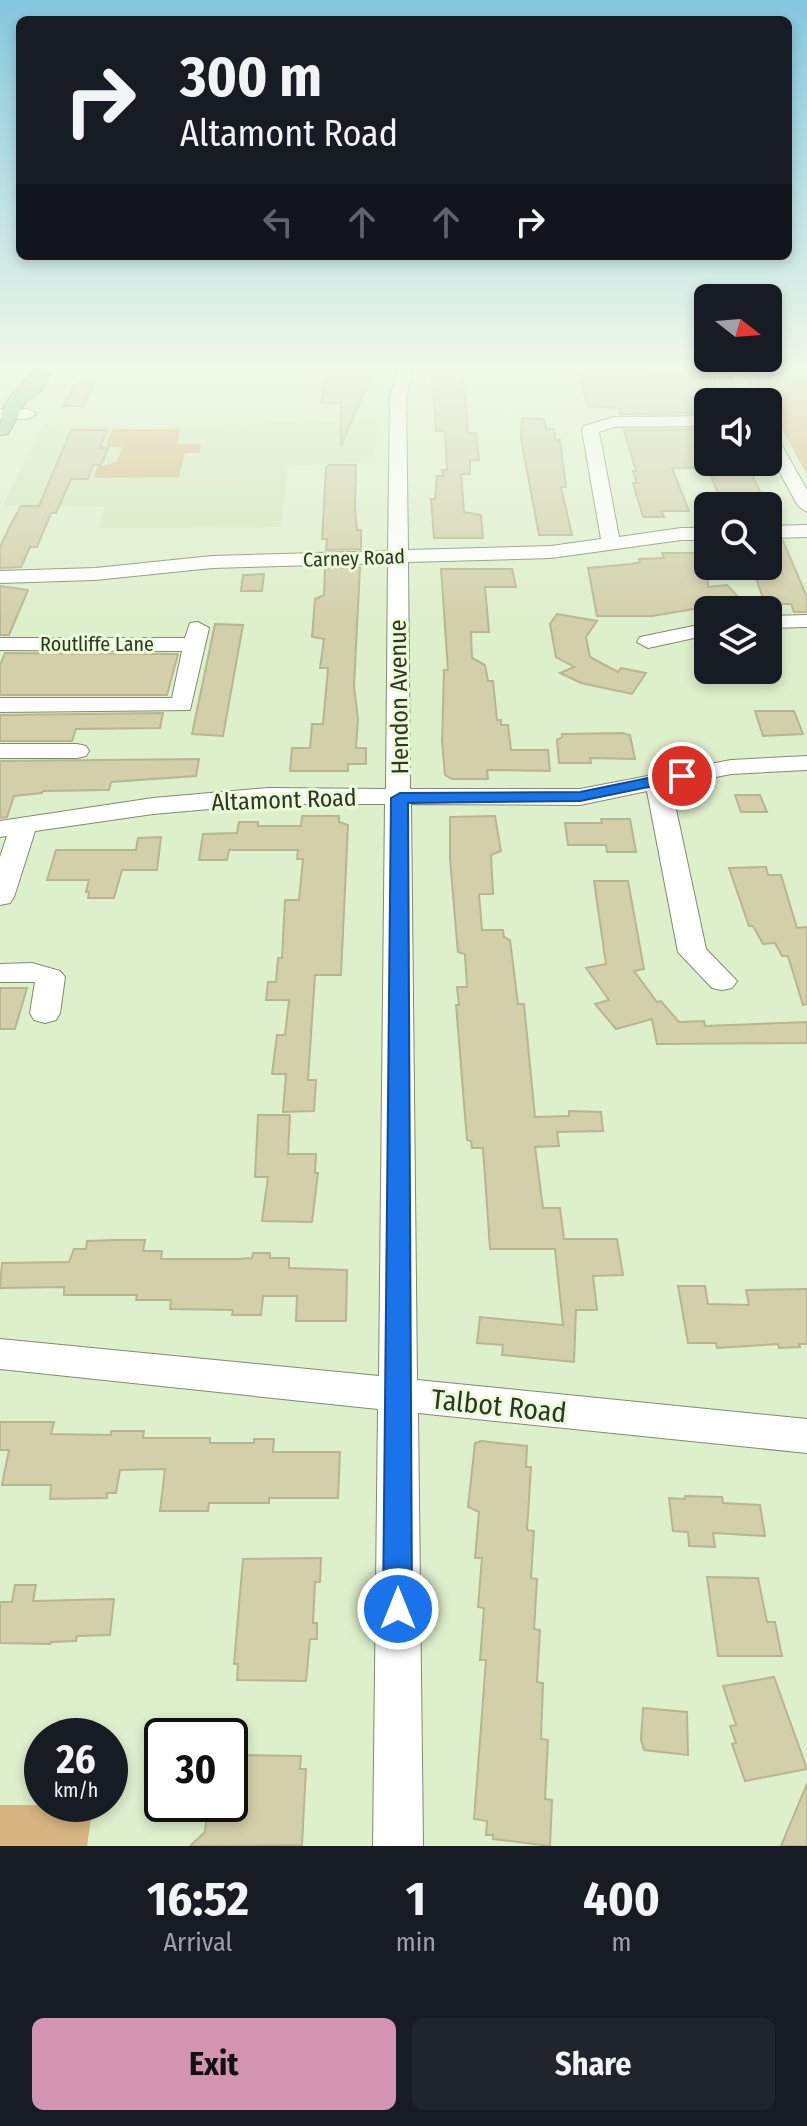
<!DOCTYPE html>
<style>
body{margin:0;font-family:"Fira Sans Condensed",sans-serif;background:#20242c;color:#f1f3f6;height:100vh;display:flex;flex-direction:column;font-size:30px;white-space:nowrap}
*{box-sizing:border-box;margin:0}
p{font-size:26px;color:#9ea1a6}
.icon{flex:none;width:44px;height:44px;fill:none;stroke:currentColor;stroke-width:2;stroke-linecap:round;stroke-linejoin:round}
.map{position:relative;height:1846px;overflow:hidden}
.sheet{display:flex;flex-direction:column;background:#171b24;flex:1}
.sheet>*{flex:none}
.top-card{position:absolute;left:16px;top:16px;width:776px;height:244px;border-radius:12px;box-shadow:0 4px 12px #0003;background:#171b24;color:#f1f3f6;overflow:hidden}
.needle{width:52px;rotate:107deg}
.buttons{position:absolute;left:694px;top:284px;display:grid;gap:16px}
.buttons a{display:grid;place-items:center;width:88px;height:88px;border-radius:12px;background:#171b24;box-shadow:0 4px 12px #0003;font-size:40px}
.speed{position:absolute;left:24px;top:1718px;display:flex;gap:16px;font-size:40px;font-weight:700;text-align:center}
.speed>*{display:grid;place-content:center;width:104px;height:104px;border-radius:50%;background:#171b24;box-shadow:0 4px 12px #0003;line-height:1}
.speed small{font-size:20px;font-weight:400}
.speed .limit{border:4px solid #111;border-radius:12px;background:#fff;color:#111}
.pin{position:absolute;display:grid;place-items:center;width:68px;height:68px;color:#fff;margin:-34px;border:4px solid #fff;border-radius:50%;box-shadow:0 2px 8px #0007}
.me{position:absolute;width:88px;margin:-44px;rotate:0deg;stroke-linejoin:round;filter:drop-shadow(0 0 6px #0008)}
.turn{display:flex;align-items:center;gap:28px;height:168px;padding:0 32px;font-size:36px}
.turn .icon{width:104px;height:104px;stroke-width:2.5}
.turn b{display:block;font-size:56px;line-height:68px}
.lanes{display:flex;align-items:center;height:76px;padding:0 32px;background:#0003;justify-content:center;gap:40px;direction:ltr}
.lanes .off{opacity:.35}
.eta{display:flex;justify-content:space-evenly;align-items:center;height:136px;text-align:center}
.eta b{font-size:48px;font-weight:700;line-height:56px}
.button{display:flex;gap:16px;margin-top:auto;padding:16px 32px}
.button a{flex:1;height:92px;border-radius:12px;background:#d394b0;color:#111;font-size:32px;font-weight:700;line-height:92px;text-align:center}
.button a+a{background:#20242c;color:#f1f3f6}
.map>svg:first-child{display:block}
.built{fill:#d3e7bd}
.green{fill:#d6b582}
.building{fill:#d2cfaa;stroke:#b8b591;stroke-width:2}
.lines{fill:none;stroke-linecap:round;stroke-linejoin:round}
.minor-casing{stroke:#7e8d6d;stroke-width:2}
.major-casing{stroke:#417e54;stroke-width:2}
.minor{fill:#fff;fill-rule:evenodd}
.major{fill:#92c9a6;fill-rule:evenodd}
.route{fill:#1a73e8;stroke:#114b97;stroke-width:2}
.labels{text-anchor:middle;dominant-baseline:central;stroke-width:6;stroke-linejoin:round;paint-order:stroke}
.far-street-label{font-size:20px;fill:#2f3528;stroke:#ebfcd9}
.street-label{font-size:24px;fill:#2f3528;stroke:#ebfcd9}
.near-street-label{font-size:28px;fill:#2f3528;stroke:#ebfcd9}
</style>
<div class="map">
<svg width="807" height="1846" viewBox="0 0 807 1846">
<rect width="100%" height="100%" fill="#deefcc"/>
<path class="built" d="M377,420l-2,43 -87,2 -7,62 -182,1 6,-21 -102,-2 40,-81 104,3z"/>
<path class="green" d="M751,373l56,4v98z
M112,429h68l-3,15h24l-2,9h-14l-6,24 -85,1 3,-11 20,-5 5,-15 -16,-1z
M0,1805h93l-6,41h-87z"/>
<path class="building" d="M328,366h47l-34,80v-43h-20z
M431,366l31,1 6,66h8l3,27h-9v14h-9l3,38 17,3 2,23h-49l-3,-39h4l2,-23h6l-1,-6h5l-2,-39h-9z
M578,372l136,5 5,25h-11v11l-88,1 -1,-6 -31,-2z
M76,383h18l-11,23h-19z
M522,418l21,1 4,10h7l1,11h5l6,47h-5l11,48h-33l-18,-96z
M708,429v33h38l21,44h-43l-17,-38h-35l17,43h-28l3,6h-21l-10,-34h4l-4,-12h3l-12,-41z
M71,430h36l-7,18h8l-7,17h-8l-5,14h-17l-15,34h-5l-14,34h-7l-9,20 -21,1v-21l9,-19 12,-22h18z
M329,465h27l-1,42 2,23h4v19l-35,1 1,-11h-5l4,-71z
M768,541h15l24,56v15h-13l-3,-8h-24l-4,-6 -11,-31h16z
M662,553h46v34l19,-2 15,16 -90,15h-55l-9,-48 44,-4 8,-2 -1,-3 25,-1z
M360,567l-6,119 4,33 -2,29h10v16h-18v7h-58l2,-23h18l2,-24h11l5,-56h-8l4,-29 -12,-2 3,-38 9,-4 1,-27z
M441,569h71l4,18h-31l4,45h-18l1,26 13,7 3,16h5l4,39h4v5h7l3,25h37l2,21 -63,-1 1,9h-36l-7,-4 -3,-33 2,-72h4z
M264,574l-2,17h-21l2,-16z
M0,586l28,4 -19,45h-9z
M557,614l40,7 -11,16 4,20 28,15 3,-4 25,5 -14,21 -51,-11 -21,-10 14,-6 -18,-10 -6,-33z
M215,624l28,1 -20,111 -31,-2z
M5,653l173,1 -11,41h-167v-30z
M755,711h39l9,23 -40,2z
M163,713l-3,15 -84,1 -4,12h-72v-26z
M622,733l8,2 5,24 -45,-1 1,5h-32l-2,-23 5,-3v-3z
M199,759l-3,17 -85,6 -2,8 -66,1 -1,2 -28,3 -7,21 -7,1v-57z
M735,795h25l7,17h-26z
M302,816h37v6l9,3 -7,150h-26l-7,105h8l-2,31 -31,1 3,-38h-14l5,-39h8l4,-35h-23l2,-18h8l2,-24h4l3,-58h14l4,-41h-6l1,-9h-69l-2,10h-28l4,-26 34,-1 2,-11h19v4h43z
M495,816l6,35 -10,4 2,39h-14l3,36h21l1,7 6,3 8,64h6l11,113 34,-1v-5l32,1 2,19 -46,1 2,14 -24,1 8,61h17l4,31h53l6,36 -30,1 4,34h-21l-2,52 -72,-7 1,-10 -26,-2 3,-26 83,8 -8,-76h-65l-7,-101h-11l-1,-7 -4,-1 -11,-135h3l-2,-18h10l-2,-33 -7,-2 -1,-10 -7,-84v-41z
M601,819h29l6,33h-29l-1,-7h-38l-3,-22h37z
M161,837l-4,33h-35l-8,28h-26l1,-6h-3l3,-12h-42l9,-30h80l2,-12z
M766,867l2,8h13l16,53 10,-1v77l-4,1 -15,-49h-6l-7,-13 -12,1 -10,-18h-4l-20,-58z
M594,881h34l16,88 -10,2 23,31 4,-1 18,21 25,-1 1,5 102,-4v21l-150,1 -5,-25 -36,10 -21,-25 14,-4 -23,-32 20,-4z
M0,988h27l-12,41h-15z
M258,1115h32l-2,39h28l-1,19h3l-6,49 -50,-1 6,-44h-13z
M115,1240h30l-2,11h19l-1,8h77l14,-1 1,-5h17v5h19v10l58,2 -1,51h-50l1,-25h-34l-2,19h-29l1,-5 -63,-1 1,-9h-35l1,-5h-73v-8l-64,1 2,-25 67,-1 5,-13h12l1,-8z
M678,1286h27l3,18 41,1 -3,-15 61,-1v55h-8l1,3 -21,1 -1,-4 -61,4 -1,-5h-28z
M0,1422h54l-3,12 60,1v-4h33l-1,7h67v5h44v-4h20l-1,13h67l-2,46h-69v5h-60l-1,8h-48l5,-42 -45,1 -4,23h-9v5l-57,1 1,-14h-49l7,-35h-9z
M481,1441l46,5 -1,21h5l-4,63 7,1 -3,47 6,1 -3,50 6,1 -3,52 6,1 -2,56 7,1 -3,59 7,1 -2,46 -57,-7v-4h-7l1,-14 -13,-2 12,-159h-6l4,-52 -6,-1 4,-49h-7l4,-46 -11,-5 7,-64z
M685,1496l37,1 1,6 37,2 5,31 -52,-3 2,14 -26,-1 -1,-14 -15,-1 -4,-33 16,1z
M321,1558l-1,24h-5l-2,41h4v16h-7l-4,42 -69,-1 1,-16h-4l9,-105z
M707,1577l51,1 9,44h8l7,34h-64z
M15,1585h21l-3,16 81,-2 -4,36 -33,1 -1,5 -25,1 -1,2 -50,-1v-41h12z
M774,1677l33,92 -62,12 -13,-37 4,-1 -6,-17 6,-1 -13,-39z
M643,1708l44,4 1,43 -44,-5 -3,-10z
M230,1755l71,1 -1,13h6l-4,76 -112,1 15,-14 2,-21h23z
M807,1784v62h-26z"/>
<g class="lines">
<g class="minor-casing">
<path id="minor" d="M399,366h15l-8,31 2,153 143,-4 50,-7 -19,-109 2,-4 30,-9 94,-1v10l-94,1 -15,5 20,105 62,-9h27v12h-27l-130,18 -143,4 2,227h170l151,-29 76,-4v14l-76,4 -60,12 35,163 31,32 -5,7 -10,2 -10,-2 -34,-36 -31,-161 -67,14 -169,-1 6,576 390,39v34l-389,-40 5,433h-50l5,-437 -378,-40v-30l379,37 6,-572h-117l-115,10 -118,17 -21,66 -4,6 -10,2v-48l7,-21 -7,1v-16l153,-23 115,-10 118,1 2,-226 -176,5 -117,12 -95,3v-12l95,-3 117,-12 176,-5 2,-154z
M680,366l127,1v10l-63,-4 15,29h-16l-14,-29 -41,-2z
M0,409h28l8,5 -8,5h-28z
M768,430l8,5 31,55v22l-9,-6 -30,-55z
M807,525v12l-39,1v-12z
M807,615v12l-39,1v-12z
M198,622l11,6 -19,82 -190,2v-14h172l10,-47 -182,-1v-12h185l5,-15z
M708,623v12l-60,13 -11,-6 3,-5z
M0,744h77l9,2 3,5 -3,5 -9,2h-77z
M32,963l28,8 5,6 -5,36 -4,7 -11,3 -11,-3 -4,-7 5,-31h-35v-18z"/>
</g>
<g class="major-casing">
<path id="major" d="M35,366h20l-15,26 -14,9 -18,33 -8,1c0,-45 17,-36 35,-69z"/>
</g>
<use href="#minor" class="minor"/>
<use href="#major" class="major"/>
</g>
<linearGradient id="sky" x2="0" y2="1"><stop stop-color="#83c7de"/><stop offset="0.59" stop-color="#f0f8e8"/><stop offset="1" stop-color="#f0f8e8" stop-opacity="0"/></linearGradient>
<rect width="807" height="624" fill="url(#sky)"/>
<path class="route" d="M682,771l6,2v6l-108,22 -172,2 4,806 -4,9 -10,4 -10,-4 -5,-9 8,-811 9,-5 180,-1z"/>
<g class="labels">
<g class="far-street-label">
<text transform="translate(354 558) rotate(-2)">Carney Road</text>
<text x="97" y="644">Routliffe Lane</text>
</g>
<g class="street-label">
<text transform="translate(399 697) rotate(-91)">Hendon Avenue</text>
<text transform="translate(284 800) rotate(-2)">Altamont Road</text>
</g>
<g class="near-street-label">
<text transform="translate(499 1406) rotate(6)">Talbot Road</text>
</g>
</g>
</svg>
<div class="buttons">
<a><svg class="needle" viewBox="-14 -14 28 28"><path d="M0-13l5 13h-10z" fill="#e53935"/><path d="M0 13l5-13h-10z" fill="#9ea1a6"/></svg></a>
<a><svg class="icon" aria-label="sound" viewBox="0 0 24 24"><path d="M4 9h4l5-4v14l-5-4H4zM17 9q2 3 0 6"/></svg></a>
<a><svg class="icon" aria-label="search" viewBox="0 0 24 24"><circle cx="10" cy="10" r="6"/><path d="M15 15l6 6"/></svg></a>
<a><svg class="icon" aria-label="layers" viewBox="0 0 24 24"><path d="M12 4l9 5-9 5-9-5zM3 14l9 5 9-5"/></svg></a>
</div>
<div class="speed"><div>26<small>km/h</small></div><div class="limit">30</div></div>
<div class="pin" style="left:682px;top:776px;background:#d93025"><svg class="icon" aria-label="arrive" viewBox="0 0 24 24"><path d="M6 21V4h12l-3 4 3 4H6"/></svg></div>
<svg class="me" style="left:398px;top:1609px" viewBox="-20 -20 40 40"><circle r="17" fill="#1a73e8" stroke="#fff" stroke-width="3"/><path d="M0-11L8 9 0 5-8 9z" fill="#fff"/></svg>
<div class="top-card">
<div class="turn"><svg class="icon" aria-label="right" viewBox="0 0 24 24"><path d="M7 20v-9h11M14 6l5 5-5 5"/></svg><div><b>300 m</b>Altamont Road</div></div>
<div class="lanes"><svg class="icon off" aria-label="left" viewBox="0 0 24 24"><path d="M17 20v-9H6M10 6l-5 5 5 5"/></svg><svg class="icon off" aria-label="ahead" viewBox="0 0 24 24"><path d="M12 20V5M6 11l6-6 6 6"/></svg><svg class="icon off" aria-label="ahead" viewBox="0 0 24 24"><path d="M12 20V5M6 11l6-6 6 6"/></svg><svg class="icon" aria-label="right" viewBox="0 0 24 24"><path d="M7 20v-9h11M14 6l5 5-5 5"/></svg></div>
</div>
</div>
<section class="sheet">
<div class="eta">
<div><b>16:52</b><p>Arrival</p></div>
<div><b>1</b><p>min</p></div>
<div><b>400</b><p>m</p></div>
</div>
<div class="button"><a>Exit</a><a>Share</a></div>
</section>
